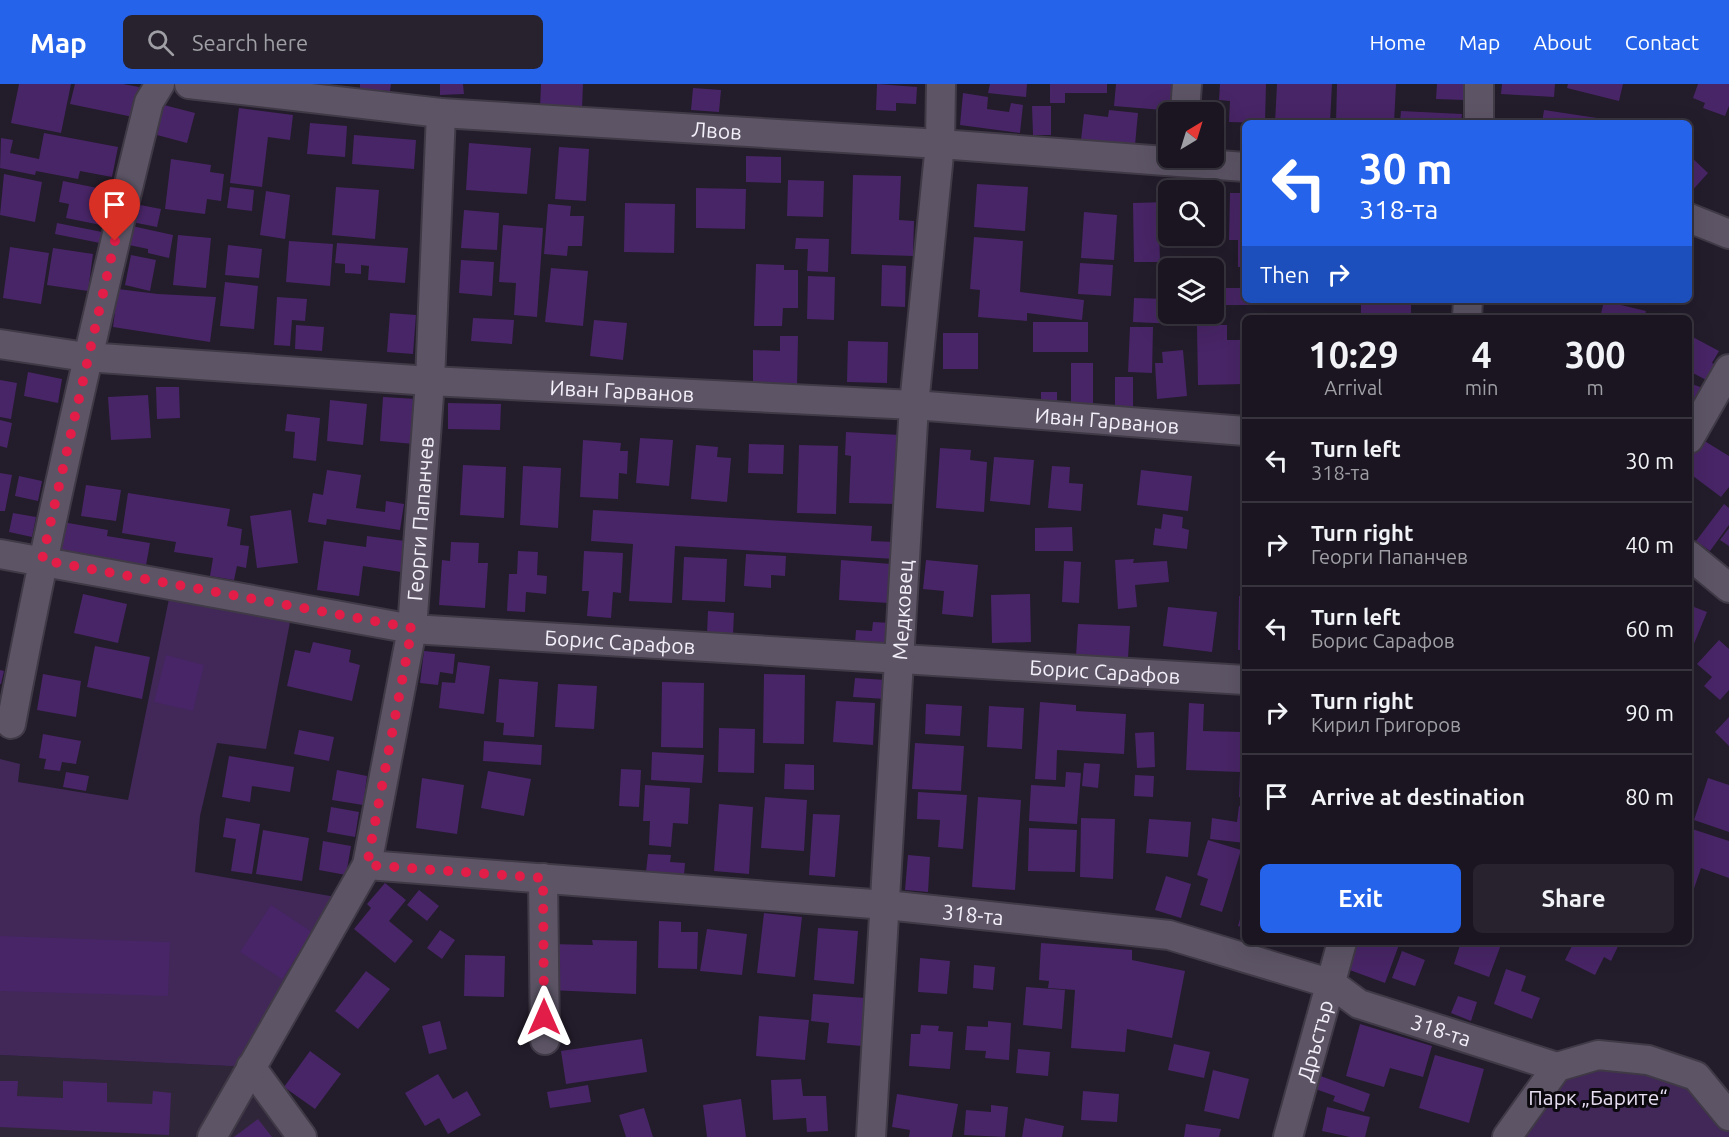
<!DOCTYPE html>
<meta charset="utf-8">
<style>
body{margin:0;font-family:Ubuntu,sans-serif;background:#27222d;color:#f1f3f6;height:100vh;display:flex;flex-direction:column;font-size:22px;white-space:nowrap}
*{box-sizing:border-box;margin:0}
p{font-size:20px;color:#9f9fa5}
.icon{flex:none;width:33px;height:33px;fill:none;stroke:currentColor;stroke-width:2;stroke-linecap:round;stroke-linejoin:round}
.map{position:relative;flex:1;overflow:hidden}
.details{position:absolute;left:1242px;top:231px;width:450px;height:630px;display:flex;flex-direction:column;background:#1a1520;border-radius:9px;box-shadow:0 6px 24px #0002,0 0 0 2px #38343e}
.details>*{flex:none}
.hud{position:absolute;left:1242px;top:36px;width:450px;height:183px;border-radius:9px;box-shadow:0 6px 24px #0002,0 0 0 2px #38343e;background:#2563eb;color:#fff;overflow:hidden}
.needle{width:39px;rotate:38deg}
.buttons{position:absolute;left:1158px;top:18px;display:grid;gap:12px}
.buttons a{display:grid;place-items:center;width:66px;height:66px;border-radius:9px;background:#1a1520;box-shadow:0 6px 24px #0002,0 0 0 2px #38343e;font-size:30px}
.pin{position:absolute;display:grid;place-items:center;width:51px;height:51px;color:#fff;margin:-62px -26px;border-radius:50% 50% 50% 0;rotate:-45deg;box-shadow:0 0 6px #0007}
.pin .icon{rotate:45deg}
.me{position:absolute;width:66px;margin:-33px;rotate:0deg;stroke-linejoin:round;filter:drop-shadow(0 0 4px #0008)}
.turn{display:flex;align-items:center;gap:21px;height:126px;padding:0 18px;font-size:27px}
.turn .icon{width:78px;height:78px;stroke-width:2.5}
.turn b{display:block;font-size:42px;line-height:51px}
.then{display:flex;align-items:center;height:57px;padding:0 18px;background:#0003;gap:12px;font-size:22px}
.eta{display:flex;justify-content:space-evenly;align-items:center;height:102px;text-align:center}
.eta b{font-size:36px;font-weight:600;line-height:42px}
.primary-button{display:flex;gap:12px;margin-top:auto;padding:12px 18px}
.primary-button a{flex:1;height:69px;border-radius:9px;background:#2563eb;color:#fff;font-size:24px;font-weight:600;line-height:69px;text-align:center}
.primary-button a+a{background:#27222d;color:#f1f3f6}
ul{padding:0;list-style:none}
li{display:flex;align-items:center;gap:18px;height:84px;padding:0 18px;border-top:2px solid #38343e}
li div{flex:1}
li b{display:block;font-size:22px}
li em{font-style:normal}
header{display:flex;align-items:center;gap:36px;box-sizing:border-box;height:84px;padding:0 30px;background:#2563eb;color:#fff}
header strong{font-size:28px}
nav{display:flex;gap:33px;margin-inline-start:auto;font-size:21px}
.search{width:420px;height:54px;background:#27222d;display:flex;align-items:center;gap:15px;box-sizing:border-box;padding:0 21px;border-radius:9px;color:#9f9fa5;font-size:22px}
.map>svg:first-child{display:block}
.built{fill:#30263a}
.green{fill:#412858}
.building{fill:#482566}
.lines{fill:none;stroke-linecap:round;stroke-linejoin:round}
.minor-casing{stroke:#403946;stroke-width:32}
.minor{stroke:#5d5566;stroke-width:28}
.route{stroke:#e11d48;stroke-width:10;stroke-dasharray:0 18}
.labels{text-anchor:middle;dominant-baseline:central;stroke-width:6;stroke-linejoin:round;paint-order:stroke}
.street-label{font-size:21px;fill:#f3eff9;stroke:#0b080e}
.park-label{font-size:21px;fill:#e9e0f4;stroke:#0b080e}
</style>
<header>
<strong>Map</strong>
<div class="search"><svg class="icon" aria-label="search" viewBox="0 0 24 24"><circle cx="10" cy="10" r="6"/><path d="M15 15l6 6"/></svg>Search here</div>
<nav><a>Home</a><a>Map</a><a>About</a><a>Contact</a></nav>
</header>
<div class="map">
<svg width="1729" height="1053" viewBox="0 0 1729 1053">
<rect width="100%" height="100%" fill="#231c2b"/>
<path class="built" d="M0,971l251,12 51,70h-302z"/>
<path class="green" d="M172,500l121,22 -27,143 -49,-6 -17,73 -5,56 152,27 -96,168 -251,-12v-296l20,5 -2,18 110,18z
M1648,976l81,56v21h-222l50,-70z"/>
<path class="building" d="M19,0h52l-10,49 -50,-10z
M75,0h48l16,3 -6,30 -63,-13z
M360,0h31l-1,7 -30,-2z
M440,0h23l1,10 -24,1z
M541,0h42l-1,25 -42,-1z
M877,0l40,3 -1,17 -20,-1v8l-20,-1z
M990,0h37l-1,13 -38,-4z
M1050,0h57v9h-42v10h-15z
M1116,0h60l-1,27 -61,-5z
M1220,0h46l-1,39 -36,-1 1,-21 -11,-1z
M1277,0h55l-2,38 -55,1z
M1337,0h59l-2,39h-58z
M1437,0h27v16l-28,-1z
M1502,0h53l-1,13 -53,-3z
M1568,0h55l-4,17 -52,-13z
M1698,0h31v22l-4,10 -22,-8 2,-5 -12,-5z
M693,4l28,2 -2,22 -28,-2z
M963,9l25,4 -1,12 22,3 2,-9 12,2 -3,28 -60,-8z
M164,21l31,8 -8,30 -30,-8z
M1032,22h19v29h-18z
M239,24l54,7 -3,25 -22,-3 -6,50 -32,-4z
M1109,26l29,3 -3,32 -54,-5 3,-26 24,3z
M1544,26l53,8 -1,5h-54z
M1401,27l61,3 -1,9h-61z
M1214,37l6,1 -1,27h-5z
M310,39l37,3 -2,31 -38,-3z
M1158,42l10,1v22l-12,-2z
M44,49l74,14 -6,30 -32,-6 -2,8 -42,-8 -1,4 -35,-7 1,-30 12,2 -3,13 29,6z
M354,51l62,5 -2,29 -62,-5z
M469,59l62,5 -4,46 -61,-4z
M559,63l30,2 -3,52 -31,-2z
M1689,71l19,18 -19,21z
M746,72l35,1v26l-35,-1z
M171,75l40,6 -1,7 14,2 -3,27 -14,-2 -2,15 -40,-5z
M4,90l38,8 -7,40 -35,-7z
M853,91l48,1 -2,44 15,1 -1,35 -62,-2z
M788,96l36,1 -1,36 -36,-1z
M63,97l44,9 -6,35 -35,-7 3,-14 -10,-2z
M977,100l51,3 -3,44 -51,-4z
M230,103l24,3 -2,21 -25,-3z
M336,103l43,3 -4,49 -43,-4z
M696,104l50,1 -1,40 -49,-1z
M266,107l24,4 -5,44 -25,-4z
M1230,109h15v74h-7v-27h-9z
M1168,118v25h-9l1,35h-26l-1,-59z
M625,119l50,1 -1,49 -50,-1z
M135,120l26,5 -4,18 -25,-5z
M548,120l23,2 -1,10h14l-2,30h-14l-1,10 -23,-2z
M464,126l35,3 -2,37 -36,-2z
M1084,128l33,3 -3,45 -33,-2z
M57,139l45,9 -2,11 -45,-9z
M503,141l40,3 -6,89 -23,-2 2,-32 -17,-1z
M132,142l41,9 -4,23 -21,-5v-4l-19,-4z
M178,151l33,3 -5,50 -33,-3z
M974,153l49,4 -3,51 64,8 -2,20 -55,-7v8l-49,-4 2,-27 -10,-1z
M796,154l33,1 -1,33 -21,-1 1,-22h-13z
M289,157l44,3 -3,42 -44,-4z
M337,159l71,5 -3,35 -37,-3 1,-14 -8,-1v9l-16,-1v-9l-10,-1z
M228,161l34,4 -3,29 -34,-3z
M10,163l39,6 -8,51 -38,-6z
M53,164l40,6 -5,37 -41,-6z
M131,171l25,5 -6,31 -25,-6z
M461,176l33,2 -2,34 -33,-3z
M1080,179l33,2 -2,31 -33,-2z
M756,180l28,1v5h14v38h-15l-1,18h-28z
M882,181l24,1 -1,41 -24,-1z
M551,184l37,3 -5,55 -38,-4z
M808,192l27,1 -1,43 -27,-1z
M225,198l33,4 -4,43 -34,-3z
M1225,204h20v12h6v5h-26z
M118,205l40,5 58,3 -6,45 -97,-15z
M277,213l30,2 -2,22 -13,-1 -2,26 -16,-1z
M1134,214l34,1v15h8v10l-43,-2z
M1361,216h50v18h-50z
M1604,217l42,10 -2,7h-44z
M390,229l26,2 -3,39 -26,-2z
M473,234l41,2 -2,24 -41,-3z
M594,236l33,3 -4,37 -33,-4z
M1033,238h55v30h-55z
M296,241l28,2 -2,24 -27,-2z
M1197,241h30v15h18v44l-47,1z
M1130,243h23l-1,46 -24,-1z
M943,249h35v36h-35z
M1689,251l30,16 -7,12 8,4 -8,16 -23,-12z
M780,252h18l-1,51h-44v-37l27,1z
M848,257l40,1 -1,41 -40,-1z
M1183,266l4,46 -30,3 -2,-36h8l-1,-11z
M1071,279h22v47h-22z
M28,288l34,7 -4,24 -34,-7z
M1115,293h18v30h-18z
M0,296l17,3 -6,36 -11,-2z
M1689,299l14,5 -14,46z
M156,303h23l1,31 -23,1z
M1041,308h16v14h-16z
M148,311l3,43 -40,2 -3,-43z
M383,313l34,2 -3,45 -34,-3z
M330,316l37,4 -4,41 -36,-4z
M448,319l53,1 -1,26 -52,-1z
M287,330l33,4 -4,43 -23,-3 2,-26 -10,-1z
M0,336l12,3 -5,25 -7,-2z
M846,348l54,3 -2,69 -49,-1 2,-47 -6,-1z
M640,354l33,2 -4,46 -33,-3z
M583,356l38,3 -1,8h8l-1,23 -8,-1 -1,26 -38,-2z
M1703,356l26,16v31l-8,10 -32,-24v-14z
M749,360l35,1 -1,29 -35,-1z
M696,361l22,2 -1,10 14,1 -4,44 -36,-3z
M799,361l39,1 -2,68 -39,-1z
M940,364l31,2 -1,10 17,2 -3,50 -48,-4z
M994,373l40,3 -4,45 -40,-4z
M463,381l43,2 -2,51 -44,-3z
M523,382l38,2 -3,60 -38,-3z
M1052,382l18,1 -1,16 14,1 -2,27 -33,-3z
M327,386l34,5 -5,33 29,4 1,-11 18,3 -4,26 -73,-11 -1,6 -18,-3 5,-29 10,2z
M1141,386l51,6 -4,35 -51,-6z
M0,389l12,2 -7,36h-5z
M19,392l23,5 -4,20 -23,-5z
M86,401l35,5 -5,31 -35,-5z
M128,409l102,16 -3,17 15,3 -2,16 9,1 -3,22 -9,-2 -3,14 -24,-4 3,-18 -39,-6 2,-10 -54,-9z
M1724,420l5,4v17l-19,26 -14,-10z
M291,426l7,53 -41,5 -7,-52z
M593,426l279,16 -1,15 25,1 -1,17 -220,-13 -3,57 -43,-2 4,-57 -42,-3z
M13,429l23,4 -4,20 -23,-5z
M1163,430l20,3 -1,11 7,2 -2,19 -34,-4 2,-17 6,1z
M57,437l51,9 -1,6 43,7 -5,28 -93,-19z
M1072,443l1,24h-38v-23z
M1729,444v18l-9,-6z
M367,452l38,5 -4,31 -38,-6 -4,30 -42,-6 7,-49 42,6z
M451,458l28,1 -1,20h10l-3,45 -46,-3 3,-45 8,1z
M518,467l20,1 -1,23 10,1 -1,18 -20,-2 -1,20 -18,-1 2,-37h8z
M584,467l39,2 -2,40 -8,-1 -2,26 -24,-2 2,-25h-7z
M746,470l40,2 -1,20 -14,-1v13l-27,-2z
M684,473l43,2 -2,43 -43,-2z
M1134,475l-1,4 34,-2 2,21 -34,3 2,22 -19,2 -3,-49z
M841,476l50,4 -2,39 -50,-3z
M926,476l52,5 -5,52 -31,-3 2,-23 -21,-2z
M1064,477l17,1 -2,41 -17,-1z
M83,510l44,10 -9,39 -44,-10z
M1030,510l1,48 -39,1 -1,-48z
M1239,512h6v54h-7z
M1689,521l18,7 -18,44z
M1168,523l49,5 -5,40 -49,-6z
M708,527l26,2 -1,22 -26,-1z
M873,538l19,1 -1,23 -36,-2 1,-14 16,1z
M1078,540l52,2 -2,32 -52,-2z
M1719,556l10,9v41l-9,10 -16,-14 8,-9 -15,-13z
M313,558l38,8 -2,12 11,3 -8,36 -65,-15 8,-36 15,3z
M95,562l55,11 -8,42 -55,-12z
M424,567l31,3 -2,20 -13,-2 -2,13 -18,-2z
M166,571l38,10 -11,46 -39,-9z
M458,578l32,4 -6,48 -45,-6 3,-26 13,1z
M0,586l4,1 -3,13h-1z
M43,590l38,7 -5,36 -39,-7z
M764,590l41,1 -1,69 -41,-1z
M855,594l32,2 -1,19 -33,-2z
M499,595l39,3 -4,55 -31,-2 1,-12 -8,-1z
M662,598l42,1 -1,65 -42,-1z
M558,600l39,2 -3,43 -39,-2z
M836,617l39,2 -2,42 -40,-3z
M1040,618l36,3v6l50,3 -2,40 -67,-4 -1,30 -21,-1z
M1189,619l15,1 -1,27 39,1v-3h3v68h-6l1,-25 -54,-2z
M926,620l36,2 -2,30 -35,-2z
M989,622l35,2 -2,41 -35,-2z
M1729,633v29l-14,-14z
M719,644l36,1 -1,44 -36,-1z
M299,646l35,7 -5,24 -35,-7z
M1154,648l1,35 -18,1 -2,-35z
M43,650l38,7 -5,23 -14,-2 -2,9 -16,-2 2,-10 -7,-1z
M484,657l58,4 -1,20 -58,-4z
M915,659l49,3 -3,45 -49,-2z
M652,668l52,3 -2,28 -51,-3z
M229,672l65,11 -4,25 -38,-6 -2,16 -28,-5z
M1084,679l16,1 -2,24 -16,-2z
M785,680l29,1v25l-30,-1z
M621,685l20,1 -2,37 -20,-1z
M337,686l30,6 -4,29 -31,-5z
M488,687l43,8 -7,37 -43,-8z
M66,688l23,4 -3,15 -23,-4z
M1066,688l15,1 -4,51 -48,-3 2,-36 34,2z
M1135,691l19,1 -1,21 -19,-1z
M422,694l42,7 -7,49 -41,-6z
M1708,694l21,7v47l-35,-12z
M645,701l45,3 -2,36 -15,-1 -2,24 -22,-2 1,-24h-7z
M918,708l49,3 -4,54 -25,-2 2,-27 -23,-1z
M765,713l42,3 -3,51 -43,-3z
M978,713l43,3 -6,90 -43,-3z
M719,720l34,3 -4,67 -35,-3z
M1239,722l6,1v36l-35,-4 2,-21 25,4z
M331,723l28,5 -4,25 -28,-5z
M813,730l27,1 -5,62 -26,-2z
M226,734l34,6 -8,50 -21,-3 5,-32 -13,-2z
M1081,734l34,1 -2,60 -33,-2z
M1149,735l42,3 -3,35 -42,-4z
M1029,744l48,2 -2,42 -47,-1z
M1689,744l40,13v37l-28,-10 -12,35z
M263,746l46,8 -7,43 -46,-7z
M1208,756l33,10 -19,62 -22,-7 8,-26 -11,-4z
M323,757l28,5 -5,29 -27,-5z
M648,770l23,1 -1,7 15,1 -1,12 -38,-3z
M908,771l22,2 -2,35 -23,-2z
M1166,792l25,8 -10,34 -26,-8z
M385,799l21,17 -17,21 24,20 -18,22 -41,-34 17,-21 -4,-4z
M419,806l20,16 -12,15 -20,-16z
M271,821l41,27 -30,47 -42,-27z
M1244,821h1v23l-7,-2z
M764,829l38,4 -7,60 -38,-4z
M659,837l22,1v10h17l-1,37 -39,-1z
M818,844l40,3 -4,53 -40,-4z
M707,845l40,5 -5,41 -42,-4z
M440,846l15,10 -13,19 -15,-11z
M0,852l170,6 -2,54 -168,-5z
M592,856l45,1 -1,53 -86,-4 1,-46 42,1z
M1357,858h43l-15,41 -38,-14z
M1461,858h41l-13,35 -35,-13z
M1574,858h46l-9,19 -7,-4 -9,18 -30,-15z
M1041,859l91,7v10l53,11 -13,67 -45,-9 -2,23 -54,-4 4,-58 -27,-2 1,-7 -10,-1z
M1402,867l23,9 -10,26 -23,-8z
M465,871l40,1 -1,41 -40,-1z
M920,874l30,3 -3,33 -29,-2z
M974,881l21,2 -2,23 -20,-2z
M1506,885l20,7 -5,15 19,7 -8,21 -38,-15z
M366,887l24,18 -32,40 -23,-18z
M1026,903l39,3 -3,39 -39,-4z
M813,910l53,4 -4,48 -35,-3 2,-20 -18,-2z
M1458,912l19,6 -6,19 -20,-8z
M759,932l50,4 -4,40 -49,-4z
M440,937l7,28 -18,5 -7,-28z
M988,937l23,2 -2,37 -24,-2 1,-7 -21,-1 2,-24 21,1z
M1360,940l72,22 -9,31 -33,-9 -6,19 -38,-11z
M921,941l18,1 -1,5 15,1 -3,37 -41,-3 2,-32h9z
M642,955l5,33 -81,12 -5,-33z
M1174,960l36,8 -6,26 -36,-8z
M1018,965l32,3 -2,24 -32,-3z
M310,967l31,23 -26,35 -31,-22z
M1435,971l49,14 -15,54 -50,-15z
M1213,986l36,9 -10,40 -35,-8z
M438,990l15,25 14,-8 14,24 -33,19 -9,-16 -14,8 -20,-33z
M1315,990l55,20 -6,18 -31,-11 2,-5 -25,-9z
M801,995l2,17h23l2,35 -21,1 -1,-14 -33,2 -2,-40z
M0,997h18l-1,15 46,2v-17l44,2v19l45,2 1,-13 18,2 -2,42 -169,-8z
M588,1001l3,17 -41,6 -3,-16z
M1083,1007l36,3 -2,28 -36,-2z
M897,1010l61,10 -6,33h-43l1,-7 -18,-3z
M741,1015l5,38h-39l-4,-32z
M991,1021l17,2 -3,30 -41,-2 2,-25 25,2z
M1327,1023l43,10 -5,20h-15l-28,-6z
M644,1024l9,29h-27l-7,-22z
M1025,1034l39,8 -2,11h-40z
M258,1035l14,18h-38z
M1186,1040l35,5 -2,8h-35z"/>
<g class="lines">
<g class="minor-casing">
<g id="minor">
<path id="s1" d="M189,0l252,29 499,31 305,23"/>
<path d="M1185,28l2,-28"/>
<path d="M1479,39v-39"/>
<path d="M1689,134l40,16"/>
<path d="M1467,234l1,-18"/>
<path id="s2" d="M0,260l86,13 344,24 484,24 331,26"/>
<path d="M1689,355l40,-70"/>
<path id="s3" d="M0,470l412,75 833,51"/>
<path d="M1689,471l40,33"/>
<path d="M11,640c39,-209 87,-415 138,-622l11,-18"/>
<path id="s4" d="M367,781l519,40 283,30 163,49 27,20 198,63"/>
<path d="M543,794l2,162"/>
<path d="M251,983l51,70"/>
<path id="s5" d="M212,1053l155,-272 45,-236 18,-248 11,-268"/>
<path id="s6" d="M871,1053l43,-732 26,-261 1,-60"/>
<path id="s7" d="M1288,1053l54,-195"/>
<path d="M1507,1053l50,-70 41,-12 50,5 48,16 33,40"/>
</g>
</g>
<use href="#minor" class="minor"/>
</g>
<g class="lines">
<path class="route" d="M115,157l-73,319 370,68 -45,237 176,13 1,139"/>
</g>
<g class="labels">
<g class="street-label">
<text stroke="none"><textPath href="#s1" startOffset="530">Лвов</textPath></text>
<text stroke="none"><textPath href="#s2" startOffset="624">Иван Гарванов</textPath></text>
<text stroke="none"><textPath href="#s2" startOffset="1110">Иван Гарванов</textPath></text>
<text stroke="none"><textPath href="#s5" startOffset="664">Георги Папанчев</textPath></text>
<text stroke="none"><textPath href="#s6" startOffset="528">Медковец</textPath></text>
<text stroke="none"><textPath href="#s3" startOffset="627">Борис Сарафов</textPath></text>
<text stroke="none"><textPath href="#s3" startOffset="1113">Борис Сарафов</textPath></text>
<text stroke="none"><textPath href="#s4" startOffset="608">318-та</textPath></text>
<text stroke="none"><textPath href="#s4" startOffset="1095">318-та</textPath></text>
<text stroke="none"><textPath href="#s7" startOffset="100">Дръстър</textPath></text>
</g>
<g class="park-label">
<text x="1598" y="1013">Парк „Барите“</text>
</g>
</g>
</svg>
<div class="buttons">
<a><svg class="needle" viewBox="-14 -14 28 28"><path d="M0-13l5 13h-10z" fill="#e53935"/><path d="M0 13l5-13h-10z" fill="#9f9fa5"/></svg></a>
<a><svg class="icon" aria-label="search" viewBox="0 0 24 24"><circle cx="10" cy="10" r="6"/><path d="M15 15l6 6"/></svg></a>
<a><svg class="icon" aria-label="layers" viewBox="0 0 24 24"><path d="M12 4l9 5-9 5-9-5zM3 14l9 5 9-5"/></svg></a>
</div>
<div class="pin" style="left:115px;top:157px;background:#d93025"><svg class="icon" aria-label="arrive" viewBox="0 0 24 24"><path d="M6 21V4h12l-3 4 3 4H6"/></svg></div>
<svg class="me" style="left:544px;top:933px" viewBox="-20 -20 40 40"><path d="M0-17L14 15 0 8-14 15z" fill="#e11d48" stroke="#fff" stroke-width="4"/></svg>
<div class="hud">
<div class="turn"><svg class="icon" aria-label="left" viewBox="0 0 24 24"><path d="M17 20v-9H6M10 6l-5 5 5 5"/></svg><div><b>30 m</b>318-та</div></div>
<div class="then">Then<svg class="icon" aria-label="right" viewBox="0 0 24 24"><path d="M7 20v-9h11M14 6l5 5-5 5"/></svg></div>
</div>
<section class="details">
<div class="eta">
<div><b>10:29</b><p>Arrival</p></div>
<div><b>4</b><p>min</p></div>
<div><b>300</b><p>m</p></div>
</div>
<ul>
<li><svg class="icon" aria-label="left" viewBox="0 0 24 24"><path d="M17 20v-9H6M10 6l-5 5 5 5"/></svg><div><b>Turn left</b><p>318-та</p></div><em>30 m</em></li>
<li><svg class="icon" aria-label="right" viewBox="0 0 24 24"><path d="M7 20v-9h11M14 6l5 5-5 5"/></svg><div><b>Turn right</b><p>Георги Папанчев</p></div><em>40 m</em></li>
<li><svg class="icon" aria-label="left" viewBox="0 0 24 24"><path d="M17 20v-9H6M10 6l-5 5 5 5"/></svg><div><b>Turn left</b><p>Борис Сарафов</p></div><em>60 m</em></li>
<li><svg class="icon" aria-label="right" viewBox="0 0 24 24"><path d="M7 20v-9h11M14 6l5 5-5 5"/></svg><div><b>Turn right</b><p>Кирил Григоров</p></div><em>90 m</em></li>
<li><svg class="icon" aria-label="arrive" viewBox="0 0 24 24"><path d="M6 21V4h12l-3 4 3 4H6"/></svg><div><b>Arrive at destination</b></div><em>80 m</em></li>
</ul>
<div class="primary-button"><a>Exit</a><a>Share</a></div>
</section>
</div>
